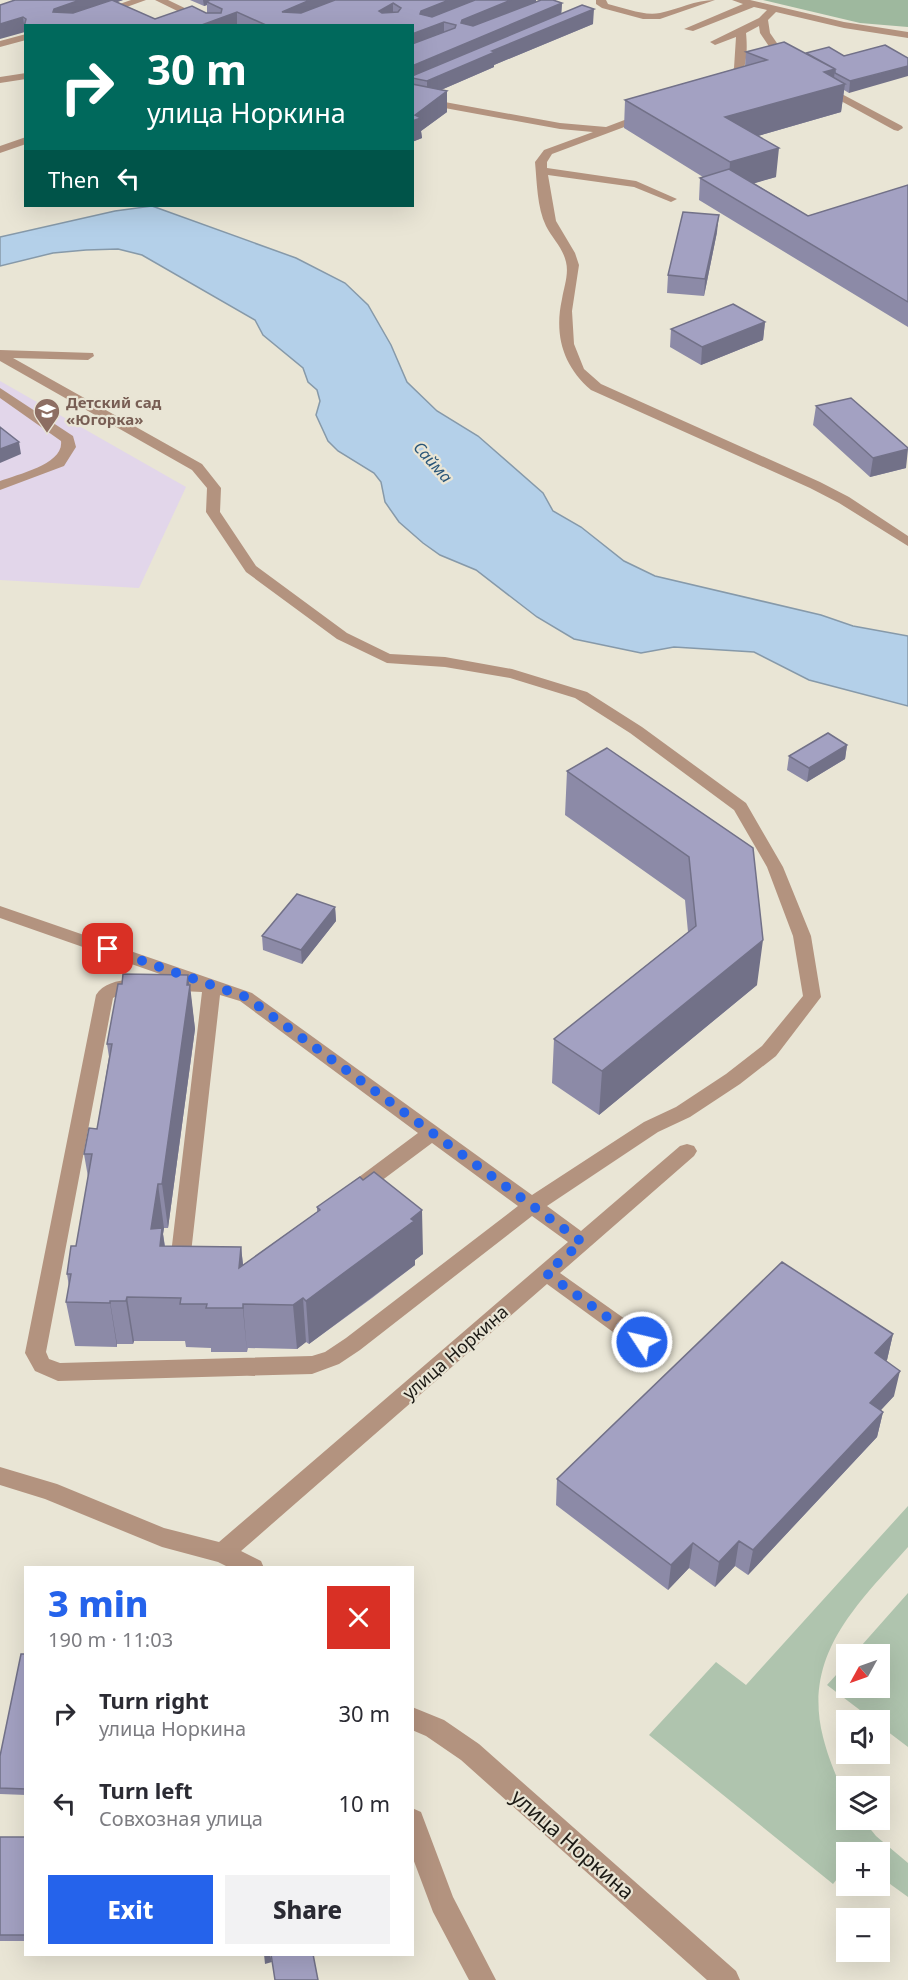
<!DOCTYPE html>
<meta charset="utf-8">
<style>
body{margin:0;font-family:"Noto Sans",sans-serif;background:#f2f2f3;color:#2b2b33;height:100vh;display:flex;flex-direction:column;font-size:22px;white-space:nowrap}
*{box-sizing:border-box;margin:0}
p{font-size:20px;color:#7c7c81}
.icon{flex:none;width:33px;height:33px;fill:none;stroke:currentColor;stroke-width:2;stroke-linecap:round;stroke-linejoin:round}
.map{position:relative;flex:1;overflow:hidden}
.drawer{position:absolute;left:24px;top:1566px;width:390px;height:390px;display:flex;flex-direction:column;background:#fff;border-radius:0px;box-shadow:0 6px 24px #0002}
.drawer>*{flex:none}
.guide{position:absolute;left:24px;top:24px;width:390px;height:183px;border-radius:0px;box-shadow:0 6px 24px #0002;background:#00695c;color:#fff;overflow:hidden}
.needle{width:39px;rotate:230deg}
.buttons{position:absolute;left:836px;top:1644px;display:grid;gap:12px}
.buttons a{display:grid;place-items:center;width:54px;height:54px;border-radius:0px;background:#fff;box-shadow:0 6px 24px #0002;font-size:30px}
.pin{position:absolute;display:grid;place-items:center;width:51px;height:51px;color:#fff;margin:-26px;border-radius:12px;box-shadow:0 3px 9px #0006}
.me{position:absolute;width:66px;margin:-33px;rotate:305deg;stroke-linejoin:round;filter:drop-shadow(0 0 4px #0008)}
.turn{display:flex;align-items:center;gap:21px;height:126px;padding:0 24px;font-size:27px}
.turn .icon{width:78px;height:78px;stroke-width:2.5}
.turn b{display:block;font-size:42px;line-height:51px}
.then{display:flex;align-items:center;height:57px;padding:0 24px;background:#0003;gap:12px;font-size:22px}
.round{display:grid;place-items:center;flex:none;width:63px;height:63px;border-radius:0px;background:#f2f2f3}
.summary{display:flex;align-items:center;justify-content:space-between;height:102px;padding:0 24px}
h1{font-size:36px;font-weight:800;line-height:45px;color:#2563eb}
.cta{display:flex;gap:12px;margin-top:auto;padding:12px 24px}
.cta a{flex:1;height:69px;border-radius:0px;background:#2563eb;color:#fff;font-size:24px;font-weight:800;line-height:69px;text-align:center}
.cta a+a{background:#f2f2f3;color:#2b2b33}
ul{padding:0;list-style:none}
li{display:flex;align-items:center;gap:18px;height:90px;padding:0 24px}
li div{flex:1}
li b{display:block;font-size:22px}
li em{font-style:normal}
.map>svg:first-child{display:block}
.education{fill:#e2d6ea}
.green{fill:#afc4ae}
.forest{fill:#9eb89e}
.water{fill:#b4d0e9;stroke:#8699a9;stroke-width:1.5}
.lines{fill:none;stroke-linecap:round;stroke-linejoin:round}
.minor{fill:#b3937f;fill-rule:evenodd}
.wall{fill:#8c8aa7}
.shaded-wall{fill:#727188}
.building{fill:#a3a1c2;stroke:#727188;stroke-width:1.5;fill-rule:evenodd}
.route{stroke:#2563eb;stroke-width:10;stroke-dasharray:0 18}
.labels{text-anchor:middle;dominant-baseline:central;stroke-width:4.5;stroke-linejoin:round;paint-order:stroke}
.far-education-label{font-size:15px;font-weight:bold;fill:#785e54;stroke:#e9e5d5;text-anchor:start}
.far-water-label{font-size:16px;font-style:italic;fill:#285578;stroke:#e9e5d5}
.street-label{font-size:18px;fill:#1c1a15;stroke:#e9e5d5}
.near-street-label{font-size:21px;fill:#1c1a15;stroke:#e9e5d5}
</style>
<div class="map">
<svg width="908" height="1980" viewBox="0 0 908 1980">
<rect width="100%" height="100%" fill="#e9e5d5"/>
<path class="education" d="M0,381l186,106 -47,101 -139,-8z"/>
<path class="green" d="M908,1506v41c-50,57 -106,107 -85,190 4,16 9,29 15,43 2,6 7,11 8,17 1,7 0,15 0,23h17l13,16 32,27v34l-29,-21v-24h-33v16l-13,16 -184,-149 67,-73 30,23z
M908,1593v154l-29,-22v-5h-6l-46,-35 19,-21v24h33v-34h-25z"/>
<path class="forest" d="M763,0h145v27l-48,-4z"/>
<path class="water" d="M152,206l144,52 49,25 23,22 23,40 16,37 30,29 41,25 65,57 10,18 28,16 43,34 31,15 166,39 32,11 55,10v70l-99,-26 -55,-28 -80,-5 -33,6 -67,-14 -37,-22 -61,-47 -36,-15 -17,-12 -24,-21 -14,-20 -4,-20 -7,-9 -36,-22 -10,-10 -12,-26 4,-14 -3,-11 -9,-8 -5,-14 -40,-33 -8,-15 -113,-65 -24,-6 -32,1 -33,3 -53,13v-29l115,-26z"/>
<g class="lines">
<path class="minor" d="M131,0h15l-72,26h-17z
M155,0h13l54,26h-14z
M596,0h10l2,4c17,4 35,12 52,9 19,-4 35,-13 55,-13l-55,19h-17l-41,-11 -6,-4z
M732,0h18l94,22 64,10v6l-64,-10 -68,-16 -8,8 2,13 22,32 -9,2 -23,-34 -1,-7 -13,7c2,19 1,49 -19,57l-5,-3 12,-19 2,-31 -21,8 -5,-3 49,-24 8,-8 -13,-3 -61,24 -9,-2 59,-25z
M26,34v6l-26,7v-6z
M26,73v6l-26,4v-6z
M823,84l79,42 1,2 -5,3 -4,-1 -75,-41 -1,-2z
M412,96l148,27 46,4 37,-14h8v4l-99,37 -5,8v6l89,13 41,18 -6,3 -37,-15 -86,-12 8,46 19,32 4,12 -7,46 2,33 10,25 17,15 219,98 29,15 59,39v10l-69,-43 -29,-15 -219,-98c-28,-24 -37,-55 -29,-91 2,-12 7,-25 4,-37 -3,-14 -14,-24 -20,-36 -9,-19 -9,-43 -11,-64l9,-12 49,-18 -33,-3 -148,-27z
M26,137v7l-26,9v-7z
M0,350l93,3 1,3 -6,4 -75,-2 189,106 19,24 -1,24 36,54 91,67 43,21 55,3 67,12 75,23 55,35 104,76 37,64 28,69 10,61 -45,59 -36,28 -50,33 -32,15 -111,74 34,25 99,-85 7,-2 7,2 3,5 -3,5 -134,117 89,63 3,6 -3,6 -7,2 -7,-2 -88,-64 -306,267 20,10 3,7h-34l-12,-6 -56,-15 -117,-48 -45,-14v-18l57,17 107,44 55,14 349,-300 -36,-26 -172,134 -21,14 -27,10 -254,7 -23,-10 -10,-18 71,-358c9,-15 35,-18 50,-13l3,4 -3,4 -28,5 -5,3 -67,354 3,7 11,4 252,-7 13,-4 21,-14 172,-132 -86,-63 -67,50 -7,2 -7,-2 -3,-5 3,-5 67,-50 -178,-132 -20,-6 -29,258 8,4 3,6 -3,6 -7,2 -15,-6 -6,-11 31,-262 -41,-2 -3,-4 3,-4 16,-2 -177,-62v-12l252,87 280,202 112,-73 32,-15 50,-33 36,-28 41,-50 -10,-60 -26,-69 -33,-57 -104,-77 -55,-35 -65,-20 -65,-11 -58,-4 -50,-24 -91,-67 -40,-60 1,-24 -15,-18 -192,-109z
M0,388l73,48 3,11 -12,19 -64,24v-9c18,-7 64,-17 61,-40l-61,-43z
M412,1707l32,13 35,24 257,227 4,9h-33l-246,-220 -35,-24 -14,-6z
M412,1808l9,4 32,85 43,83h-27l-36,-68 -21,-56z"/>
</g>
<path class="wall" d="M15,0h108l-6,2 38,17 52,-6v-8l-3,1 -14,-6h346v2l26,1 -1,11 32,10 -99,41v2l-53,23 6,1v21l-26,19 1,7 -10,4v-116h-386v11l-1,-5z
M885,45l-36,48 -5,-3 -3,22 -83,24 18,41 -22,6 54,33 100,-31v142l-209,-127 1,-22 3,-1 -79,-49 1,-28 120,-34 1,-14 60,1 38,3z
M717,232l-13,64 -37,-3 1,-18z
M765,322l-2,18 -62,25 -31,-18 1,-18z
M816,406l90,62 -36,9 -57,-52z
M847,745l-2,14 -38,23 -20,-12 2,-14z
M567,771l186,77 4,137 -158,130 -47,-32 2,-44 134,-107 -3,-32 -120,-85z
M335,907l1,14 -34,43 -39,-14 -1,-14z
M188,975l7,54 -27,199h-4l-1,6 2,12 76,1 2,18 74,-53v-5l106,47 -8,6v5l-43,33 -63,46 -3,-2 -9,7 -49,-1 -1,4h-36v-4l-25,-1 -1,-6h-51l-1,3h-16v3l-42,-1 -9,-44 3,-15 -2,-13 9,-28 12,-69 -4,-23 13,-25 12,-72 -2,-13 15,-60z
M893,1334l-6,26 -1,1 8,35 -13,14 2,2 -6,25 -129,138 -13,-9 -20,21 -26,-19 -21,22 -112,-85 1,-26z
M26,1654v141l-26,-1v-38z
M0,1837h26v104h-26z"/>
<path class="shaded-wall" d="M80,0h43l-67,24 -3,-12 1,-3z
M203,0h20l-16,2v3l-3,1z
M310,0h36l-61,26 -3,-14z
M449,0h37l-66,29v-15l1,-3z
M511,0h25v4l-75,34v-15l1,-3z
M393,3v15l-13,8 -1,-15z
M562,3l-1,15 -149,60v-12z
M594,9l-1,15 -99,41v2l-67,29v-15l65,-30z
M237,12v14h-38z
M23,17l2,15 -25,7v-15z
M444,22v15l-32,12v-15z
M908,66v10l-59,17 1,-12z
M835,69l-2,18 12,-3 -4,28 -118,34 2,-29 99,-45z
M447,91v21l-26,19 1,7 -10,4v-21l3,-6z
M779,148l-3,29 -48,14 2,-29z
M719,215l-2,17 -13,64 1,-17z
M765,322l-2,18 -62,25 1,-18z
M19,442l2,12 -21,9v-14z
M908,449l-2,19 -36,9 3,-19z
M847,745l-2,14 -38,23 2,-14z
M335,907l1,14 -34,43 -1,-14z
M763,940l-6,45 -158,130 3,-44z
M188,975l2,15v-5l5,44 -27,199 -6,-44z
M158,1184l6,44 -1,6 5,38 -17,-43z
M422,1210l1,44 -8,6v5l-106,79 -3,-43z
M241,1247l5,44 -3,13 4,48 -8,-84z
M127,1297l7,44 -1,3 -7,-43z
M303,1298l3,44 -9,7 -4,-44z
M110,1301l7,43v3l-7,-44z
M893,1334l-6,26 -18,19 6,-26z
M900,1371l-6,25 -30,32 6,-25z
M883,1412l-6,25 -129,138 5,-25z
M739,1541l-4,25 -20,21 4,-25z
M693,1543l-4,25 -21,22 3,-25z
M264,1954h6l2,8 -7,2z"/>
<path class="building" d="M15,0h65l-26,9 -1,3 20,1 39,-13 43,19 37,-13 14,7h15l1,-4 -15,-7 3,-2h100l-28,12 19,1 34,-13h114l-28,11 -1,3 12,3 43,-17h36l-49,20 -1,3 12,3 68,-26h12l9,3 -150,63v-22l43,-16 1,-3 -12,-3 -32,12v-8h-144l-31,-14 -38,14h-173v2l-2,-1 2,-8 -3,-2 -23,7v-19zM393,3l8,5 -3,4 -16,1 -3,-2z
M582,5l12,4 -102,42 3,1 -68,29 -15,-3v-2z
M784,42l51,27 -11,3 21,12 -120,33 54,31 -49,14 -105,-62 142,-40 -21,-8z
M885,45l23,13v8l-58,15 -15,-8v-4l-29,-16 23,-6 15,9z
M412,84l35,7 -32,24 6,3 -9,3z
M729,169l79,47 100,-31v117l-208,-124z
M683,212l36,3 -14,64 -37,-4z
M733,304l32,18 -63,25 -31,-18z
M851,398l57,50v1l-35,9 -57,-52z
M0,427l19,15 -19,7z
M828,733l19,12 -38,23 -20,-12z
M607,748l146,100 10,92 -161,131 -48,-32 142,-113 -7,-69 -122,-86z
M297,894l38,13 -34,43 -39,-14z
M123,974l65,1 -1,10h3l-28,199h-4l-7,45 11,-1 -2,18 81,1 -2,21 81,-58 -3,-3 43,-30 3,3 11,-8 48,38 -11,9 3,2 -108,80 -3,-3 -10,7 -50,-1v4h-37l1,-4h-27l1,-6 -54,-1 -1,4h-16v2l-44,-1 5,-28h-4l4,-28h5l16,-92h-8l5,-26 8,1 15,-85h-5l11,-60h4z
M782,1262l111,72 -18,19 25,18 -30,32 13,9 -130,138 -14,-9 -20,21 -26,-19 -22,22 -114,-86z
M21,1654h5v135l-26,-1v-32z
M0,1837h26v98h-26z
M271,1954h42l5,26h-43z"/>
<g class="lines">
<path class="route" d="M108,949l138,48 336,245 -36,31 96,69"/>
</g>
<defs>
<g id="school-pin" transform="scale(1.35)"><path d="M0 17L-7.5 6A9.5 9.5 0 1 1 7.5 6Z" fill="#8d6e63" stroke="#e9e5d5"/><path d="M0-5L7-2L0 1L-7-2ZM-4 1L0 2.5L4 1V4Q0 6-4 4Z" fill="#fff"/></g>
</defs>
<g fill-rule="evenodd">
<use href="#school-pin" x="47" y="411"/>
</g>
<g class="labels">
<g class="far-education-label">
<text x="66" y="402">Детский сад<tspan x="66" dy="17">«Югорка»</tspan></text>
</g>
<g class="far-water-label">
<text transform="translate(433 462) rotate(48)">Сайма</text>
</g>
<g class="street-label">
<text transform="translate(455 1352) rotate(-41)">улица Норкина</text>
</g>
<g class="near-street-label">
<text transform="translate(573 1844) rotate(41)">улица Норкина</text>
</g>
</g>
</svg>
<div class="buttons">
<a><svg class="needle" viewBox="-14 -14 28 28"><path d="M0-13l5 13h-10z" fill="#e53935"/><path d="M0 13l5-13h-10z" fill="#7c7c81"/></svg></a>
<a><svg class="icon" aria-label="sound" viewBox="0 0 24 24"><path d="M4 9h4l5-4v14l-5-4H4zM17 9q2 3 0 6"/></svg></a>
<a><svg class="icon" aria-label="layers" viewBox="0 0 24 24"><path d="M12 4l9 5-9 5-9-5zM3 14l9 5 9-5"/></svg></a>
<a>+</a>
<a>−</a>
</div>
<div class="pin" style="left:108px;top:949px;background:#d93025"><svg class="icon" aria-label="arrive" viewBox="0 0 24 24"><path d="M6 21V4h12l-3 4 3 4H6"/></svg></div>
<svg class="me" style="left:642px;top:1342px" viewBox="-20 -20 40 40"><circle r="17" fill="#2563eb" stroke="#fff" stroke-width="3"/><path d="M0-11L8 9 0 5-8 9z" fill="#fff"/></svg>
<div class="guide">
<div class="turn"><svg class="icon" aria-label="right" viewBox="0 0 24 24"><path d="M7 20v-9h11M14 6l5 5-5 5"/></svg><div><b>30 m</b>улица Норкина</div></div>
<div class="then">Then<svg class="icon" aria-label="left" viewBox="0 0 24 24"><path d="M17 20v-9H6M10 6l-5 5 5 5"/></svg></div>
</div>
<section class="drawer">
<div class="summary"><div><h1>3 min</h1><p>190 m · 11:03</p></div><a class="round" style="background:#d93025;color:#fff"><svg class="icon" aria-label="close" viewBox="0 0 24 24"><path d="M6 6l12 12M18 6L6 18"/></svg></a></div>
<ul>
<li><svg class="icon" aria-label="right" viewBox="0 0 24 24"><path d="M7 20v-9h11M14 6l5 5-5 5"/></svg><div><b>Turn right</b><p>улица Норкина</p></div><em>30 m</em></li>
<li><svg class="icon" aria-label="left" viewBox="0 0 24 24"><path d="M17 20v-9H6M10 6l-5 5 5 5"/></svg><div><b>Turn left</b><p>Совхозная улица</p></div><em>10 m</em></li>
</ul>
<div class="cta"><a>Exit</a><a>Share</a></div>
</section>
</div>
